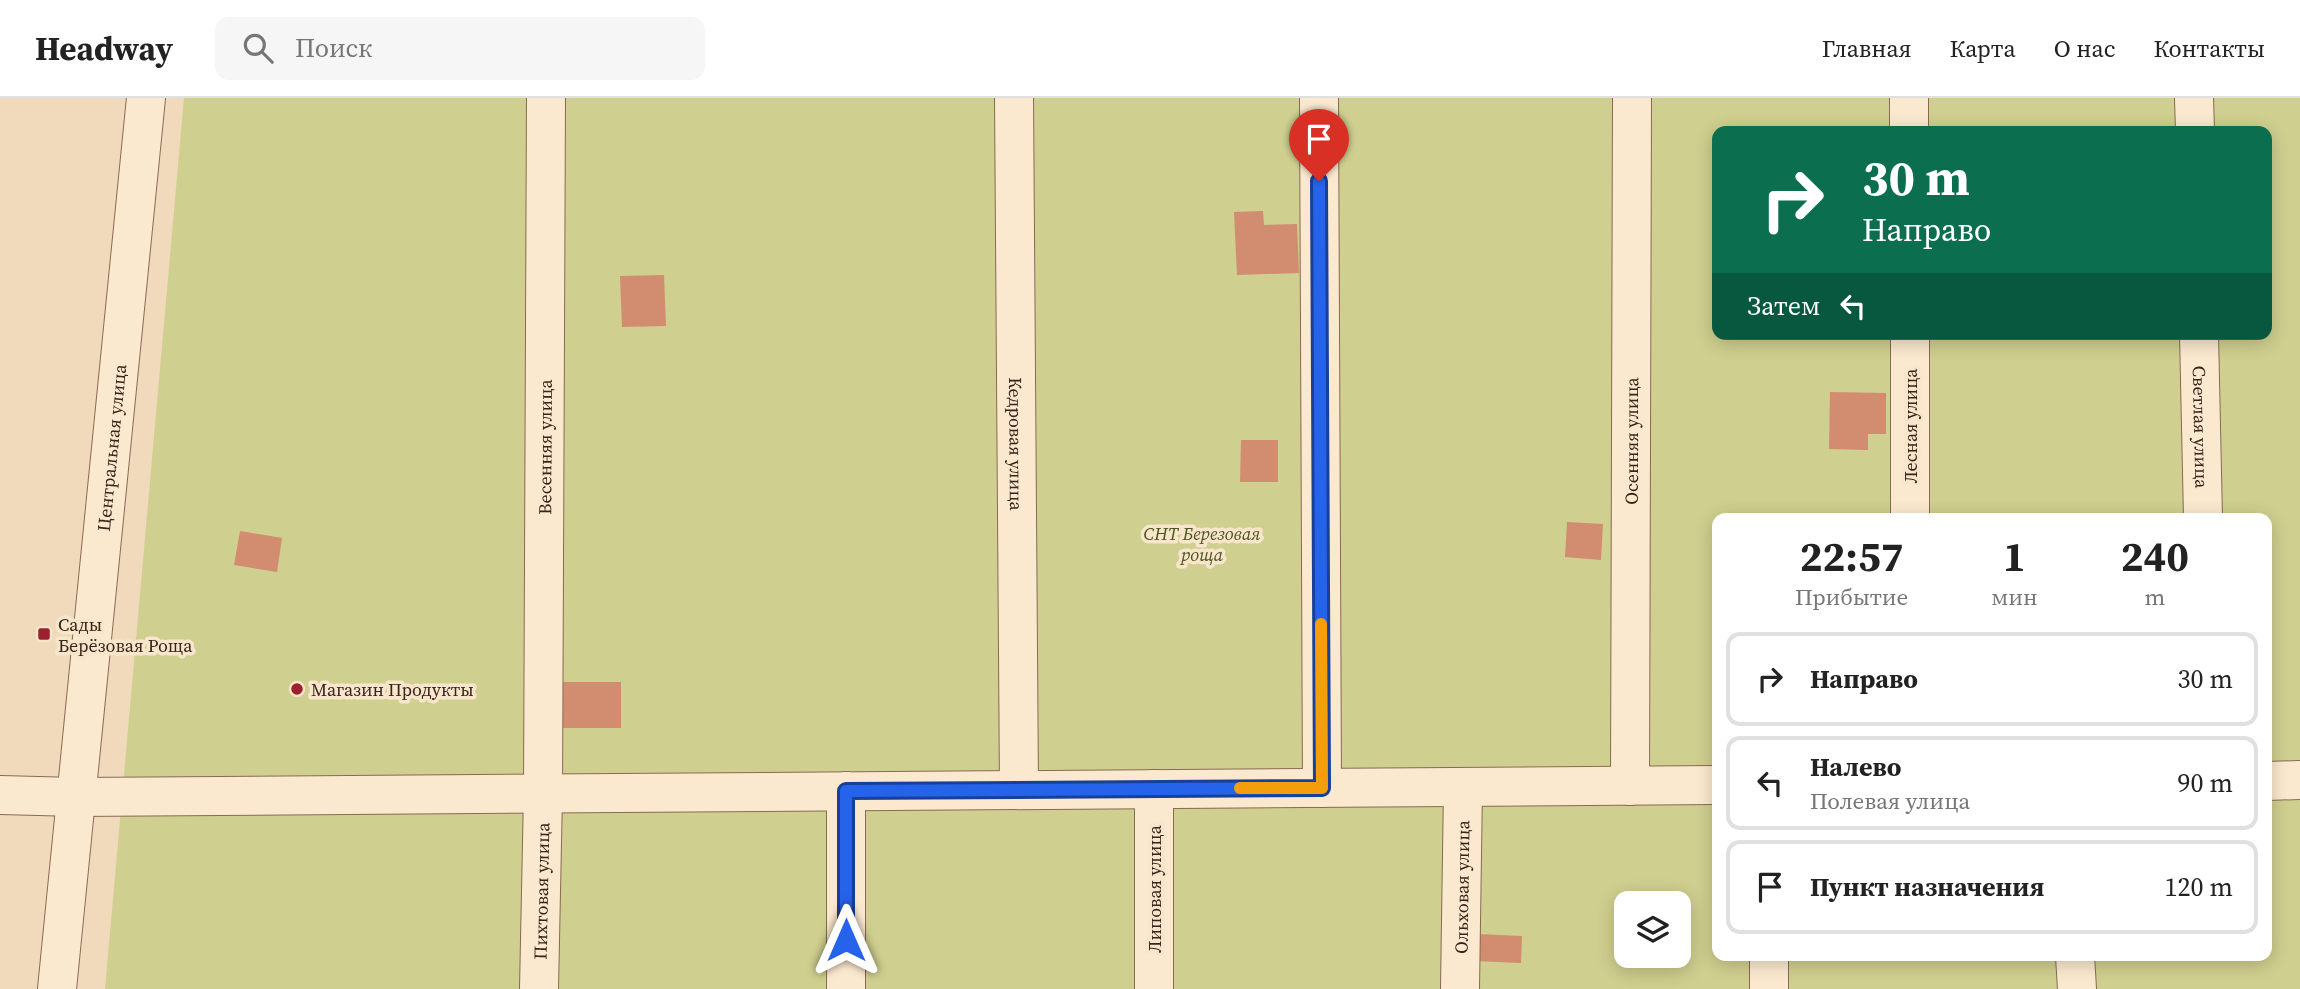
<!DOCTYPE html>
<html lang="ru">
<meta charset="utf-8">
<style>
body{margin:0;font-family:"Source Serif 4",serif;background:#f6f6f6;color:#222;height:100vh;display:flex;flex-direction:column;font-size:26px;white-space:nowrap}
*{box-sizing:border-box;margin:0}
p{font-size:23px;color:#767676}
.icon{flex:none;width:38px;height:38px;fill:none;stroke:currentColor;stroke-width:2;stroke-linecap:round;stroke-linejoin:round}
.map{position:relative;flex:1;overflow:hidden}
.panel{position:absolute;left:1712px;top:415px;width:560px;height:448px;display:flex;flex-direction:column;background:#fff;border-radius:14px;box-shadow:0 4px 18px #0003}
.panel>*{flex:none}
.hud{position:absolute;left:1712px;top:28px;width:560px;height:214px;border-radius:14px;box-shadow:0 4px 18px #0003;background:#0b6e4f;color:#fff;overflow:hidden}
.buttons{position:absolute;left:1614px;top:793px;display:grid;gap:14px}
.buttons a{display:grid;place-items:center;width:77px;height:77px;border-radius:14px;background:#fff;box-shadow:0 4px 18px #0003;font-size:35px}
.pin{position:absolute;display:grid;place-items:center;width:60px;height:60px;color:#fff;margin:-72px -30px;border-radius:50% 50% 50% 0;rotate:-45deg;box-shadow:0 0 7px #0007}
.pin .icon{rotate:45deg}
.me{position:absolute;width:77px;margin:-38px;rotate:0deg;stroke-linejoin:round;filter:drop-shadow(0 0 5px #0008)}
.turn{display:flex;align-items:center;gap:24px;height:147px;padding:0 35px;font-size:32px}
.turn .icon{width:91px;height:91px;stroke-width:2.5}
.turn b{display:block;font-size:49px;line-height:60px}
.then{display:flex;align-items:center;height:66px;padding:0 35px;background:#0003;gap:14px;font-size:26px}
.eta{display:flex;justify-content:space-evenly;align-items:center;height:119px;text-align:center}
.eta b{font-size:42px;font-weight:700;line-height:49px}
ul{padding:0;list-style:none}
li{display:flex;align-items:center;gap:21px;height:94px;margin:0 14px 10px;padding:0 21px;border:4px solid #e0e0e0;border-radius:14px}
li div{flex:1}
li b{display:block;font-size:26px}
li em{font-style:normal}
header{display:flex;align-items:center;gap:42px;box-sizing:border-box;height:98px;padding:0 35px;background:#fff;border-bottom:2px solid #e0e0e0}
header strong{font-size:33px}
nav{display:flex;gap:38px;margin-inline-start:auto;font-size:24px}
.search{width:490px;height:63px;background:#f6f6f6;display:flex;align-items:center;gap:18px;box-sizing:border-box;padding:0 24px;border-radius:14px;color:#767676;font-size:26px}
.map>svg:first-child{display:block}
.green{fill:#cfcf8f;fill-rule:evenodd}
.building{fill:#d28c6f}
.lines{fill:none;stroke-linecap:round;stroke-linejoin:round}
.minor-casing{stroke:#896a54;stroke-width:40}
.minor{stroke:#fbe9cf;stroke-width:38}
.route-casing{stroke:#184099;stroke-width:18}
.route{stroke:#2563eb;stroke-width:12}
.slow{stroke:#f59e0b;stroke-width:12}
.poi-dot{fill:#9c2030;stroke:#f8e6cc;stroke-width:2.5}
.labels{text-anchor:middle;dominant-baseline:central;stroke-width:7;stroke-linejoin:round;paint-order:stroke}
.street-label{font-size:18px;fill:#37251a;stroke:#f8e6cc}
.park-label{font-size:18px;font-style:italic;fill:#4e551f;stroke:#f8e6cc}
.poi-label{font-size:18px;fill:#37251a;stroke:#f8e6cc;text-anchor:start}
</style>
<header>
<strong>Headway</strong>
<div class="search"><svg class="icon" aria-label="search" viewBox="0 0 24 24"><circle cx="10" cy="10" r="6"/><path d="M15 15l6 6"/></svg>Поиск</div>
<nav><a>Главная</a><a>Карта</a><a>О нас</a><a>Контакты</a></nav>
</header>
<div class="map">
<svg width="2300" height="891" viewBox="0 0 2300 891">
<rect width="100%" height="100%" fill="#f1dabc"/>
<path class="green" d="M184,0h2116v891h-2195zM1717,33h549v203h-549zM1717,420h549v438h-549zM1626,805h52v53h-52z"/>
<path class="building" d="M1263,113l1,14 33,-1 2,49 -62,2 -3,-63z
M664,177l2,51 -44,1 -2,-51z
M1830,294l56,1v41h-18v16l-39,-1z
M1241,342h37v42h-38z
M1567,424l36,2 -2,36 -36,-3z
M240,433l42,7 -5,34 -43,-7z
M556,584h65v46h-66z
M1476,836l46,2 -1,27 -46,-2z"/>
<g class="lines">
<g class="minor-casing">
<g id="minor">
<path id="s1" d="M1014,0l5,692"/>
<path d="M1319,0l3,690"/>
<path d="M1909,0v33"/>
<path d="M2194,0l1,33"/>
<path d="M1910,236v184"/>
<path id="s2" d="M2199,236l4,184"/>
<path d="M2266,683l34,-1"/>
<path id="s3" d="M1630,688l2,-688"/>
<path d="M846,693v198"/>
<path d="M0,697l76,2 1641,-12"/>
<path d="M1769,858v33"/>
<path d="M2075,858l2,33"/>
<path id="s4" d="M57,891l89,-891"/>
<path id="s5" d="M539,891l4,-195 3,-696"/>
<path d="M1154,891v-200"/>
<path id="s6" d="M1460,891l3,-202"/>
</g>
</g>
<use href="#minor" class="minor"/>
</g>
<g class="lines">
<g class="route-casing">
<path id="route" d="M846,842v-149l476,-3 -3,-607"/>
</g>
<use href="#route" class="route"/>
<path class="slow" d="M1240,690h82l-1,-164"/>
</g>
<g class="poi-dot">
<rect x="37" y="529" width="14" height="14" rx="3.5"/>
<circle cx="297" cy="591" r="7"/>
</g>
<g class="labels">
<g class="street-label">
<text transform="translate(1910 328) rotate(-90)">Лесная улица</text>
<text stroke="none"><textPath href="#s2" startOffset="93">Светлая улица</textPath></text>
<text stroke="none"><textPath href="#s3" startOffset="345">Осенняя улица</textPath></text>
<text stroke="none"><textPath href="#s1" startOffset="346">Кедровая улица</textPath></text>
<text stroke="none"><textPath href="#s5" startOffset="542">Весенняя улица</textPath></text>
<text stroke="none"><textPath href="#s4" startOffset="544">Центральная улица</textPath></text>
<text stroke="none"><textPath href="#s6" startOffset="102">Ольховая улица</textPath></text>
<text transform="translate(1154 791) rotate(-90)">Липовая улица</text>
<text stroke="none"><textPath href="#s5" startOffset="98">Пихтовая улица</textPath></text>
</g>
<g class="park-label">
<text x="1202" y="435">СНТ Березовая<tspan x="1202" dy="21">роща</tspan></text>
</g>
<g class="poi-label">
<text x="58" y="526">Сады<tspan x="58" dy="21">Берёзовая Роща</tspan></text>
<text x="311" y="591">Магазин Продукты</text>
</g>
</g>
</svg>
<div class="buttons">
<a><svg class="icon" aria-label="layers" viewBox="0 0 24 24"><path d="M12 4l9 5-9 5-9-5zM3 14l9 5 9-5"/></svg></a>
</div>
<div class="pin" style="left:1319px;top:83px;background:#d93025"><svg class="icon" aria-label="arrive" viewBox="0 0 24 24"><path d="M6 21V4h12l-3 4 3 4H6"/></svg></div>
<svg class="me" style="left:846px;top:842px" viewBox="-20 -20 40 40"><path d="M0-17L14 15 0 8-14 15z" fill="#2563eb" stroke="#fff" stroke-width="4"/></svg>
<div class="hud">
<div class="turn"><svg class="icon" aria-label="right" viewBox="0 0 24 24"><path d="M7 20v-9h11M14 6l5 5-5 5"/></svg><div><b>30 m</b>Направо</div></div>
<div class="then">Затем<svg class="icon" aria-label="left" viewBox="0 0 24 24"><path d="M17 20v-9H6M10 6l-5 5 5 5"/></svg></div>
</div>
<section class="panel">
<div class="eta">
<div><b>22:57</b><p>Прибытие</p></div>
<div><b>1</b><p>мин</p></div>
<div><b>240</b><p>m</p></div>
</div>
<ul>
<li><svg class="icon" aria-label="right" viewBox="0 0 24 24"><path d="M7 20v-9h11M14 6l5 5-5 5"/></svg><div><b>Направо</b></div><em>30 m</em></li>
<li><svg class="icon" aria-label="left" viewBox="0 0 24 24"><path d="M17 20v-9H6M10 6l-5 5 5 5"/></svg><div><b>Налево</b><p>Полевая улица</p></div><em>90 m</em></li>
<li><svg class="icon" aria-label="arrive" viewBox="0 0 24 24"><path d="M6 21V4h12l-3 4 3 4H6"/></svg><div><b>Пункт назначения</b></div><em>120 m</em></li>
</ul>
</section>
</div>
